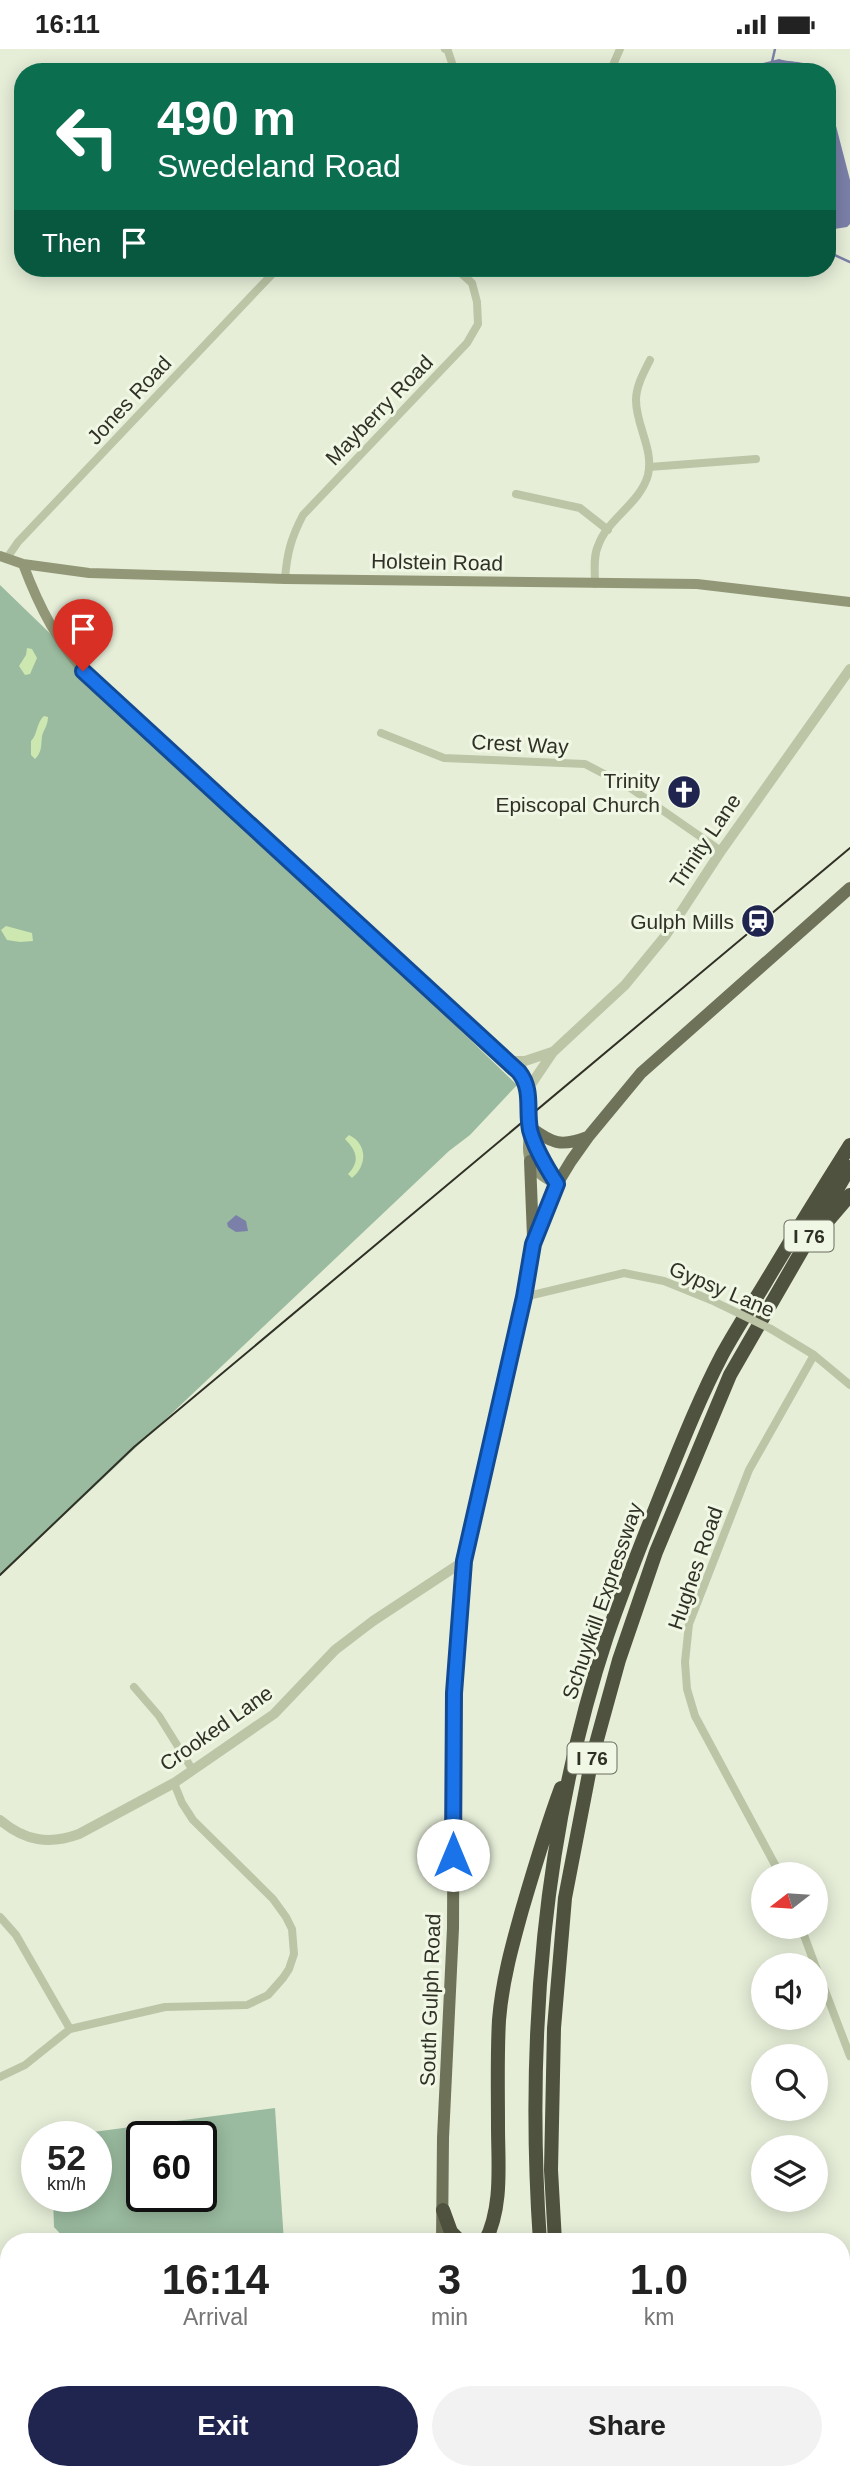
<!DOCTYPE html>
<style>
body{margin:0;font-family:Arial,sans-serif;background:#f2f2f2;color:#222;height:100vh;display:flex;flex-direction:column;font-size:26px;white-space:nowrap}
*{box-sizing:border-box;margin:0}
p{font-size:23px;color:#767676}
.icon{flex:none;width:38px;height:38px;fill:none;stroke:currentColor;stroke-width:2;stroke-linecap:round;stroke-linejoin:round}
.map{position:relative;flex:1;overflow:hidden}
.side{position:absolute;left:0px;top:2184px;width:850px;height:247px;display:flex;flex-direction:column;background:#fff;border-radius:28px 28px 0 0;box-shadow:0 4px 18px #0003}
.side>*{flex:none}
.guide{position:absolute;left:14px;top:14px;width:822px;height:214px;border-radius:28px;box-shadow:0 4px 18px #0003;background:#0b6e4f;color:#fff;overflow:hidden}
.needle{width:46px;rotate:253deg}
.buttons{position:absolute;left:751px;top:1813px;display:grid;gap:14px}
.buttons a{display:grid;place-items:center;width:77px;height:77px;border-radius:50%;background:#fff;box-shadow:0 4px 18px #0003;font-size:35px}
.speed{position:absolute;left:21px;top:2072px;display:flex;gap:14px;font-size:35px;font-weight:700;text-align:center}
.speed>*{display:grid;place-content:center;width:91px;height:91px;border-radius:50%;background:#fff;box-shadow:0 4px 18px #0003;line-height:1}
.speed small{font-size:18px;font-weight:400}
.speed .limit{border:4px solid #111;border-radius:10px;background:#fff;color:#111}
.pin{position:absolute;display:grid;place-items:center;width:60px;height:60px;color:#fff;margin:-72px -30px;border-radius:50% 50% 50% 0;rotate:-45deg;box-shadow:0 0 7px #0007}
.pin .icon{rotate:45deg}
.me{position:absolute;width:77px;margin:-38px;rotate:0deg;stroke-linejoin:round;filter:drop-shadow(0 0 5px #0008)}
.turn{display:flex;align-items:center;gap:24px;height:147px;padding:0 28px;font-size:32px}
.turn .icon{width:91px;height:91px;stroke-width:2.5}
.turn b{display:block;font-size:49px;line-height:60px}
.then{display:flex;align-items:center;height:66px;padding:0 28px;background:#0003;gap:14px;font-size:26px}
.eta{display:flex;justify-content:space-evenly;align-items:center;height:119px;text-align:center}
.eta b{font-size:42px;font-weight:700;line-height:49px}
.button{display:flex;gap:14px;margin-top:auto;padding:14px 28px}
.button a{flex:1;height:80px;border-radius:42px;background:#20254f;color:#fff;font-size:28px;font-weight:700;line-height:80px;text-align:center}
.button a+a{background:#f2f2f2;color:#222}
.status{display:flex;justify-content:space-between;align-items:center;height:49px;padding:0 35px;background:#fff;direction:ltr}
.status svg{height:19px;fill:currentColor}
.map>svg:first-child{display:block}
.green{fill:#9abb9f;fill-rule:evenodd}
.sand{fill:#cde7b1}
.water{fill:#7a80a8}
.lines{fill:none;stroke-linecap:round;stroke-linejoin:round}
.stream{stroke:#7a80a8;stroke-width:2.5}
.minor{stroke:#bcc5a6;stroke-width:8}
.tertiary{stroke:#bcc5a6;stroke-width:10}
.secondary{stroke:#929877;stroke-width:10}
.primary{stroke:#6e7258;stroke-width:12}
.motorway{stroke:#4f523e;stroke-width:14}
.tram{stroke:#303126;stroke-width:2}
.minor-bridge{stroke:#bcc5a6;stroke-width:8}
.secondary-bridge{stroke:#929877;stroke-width:10}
.route-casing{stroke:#114b97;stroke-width:18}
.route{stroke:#1a73e8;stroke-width:12}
.labels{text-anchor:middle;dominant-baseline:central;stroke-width:6;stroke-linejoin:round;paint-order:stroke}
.shield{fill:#f0f7e4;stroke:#6a6c5f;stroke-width:2}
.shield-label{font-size:19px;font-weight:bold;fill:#303126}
.street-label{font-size:21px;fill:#303126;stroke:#f0f7e4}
.poi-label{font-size:21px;fill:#303126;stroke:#f0f7e4;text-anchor:end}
</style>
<div class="status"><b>16:11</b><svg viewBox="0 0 49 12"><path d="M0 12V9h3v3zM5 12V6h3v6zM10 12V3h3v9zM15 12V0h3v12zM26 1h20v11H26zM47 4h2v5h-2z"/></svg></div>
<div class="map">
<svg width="850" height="2430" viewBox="0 0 850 2430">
<rect width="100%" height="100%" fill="#e6eed8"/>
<path class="green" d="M0,536l517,500 -47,50 -21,16 -449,425z
M275,2059l9,134h-216l-14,-15 -1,-31h43v-59h-41zM142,2088h59v59h-59z
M204,2422h42l-7,8h-39z"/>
<path class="sand" d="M27,599l5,1 5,9 -7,16 -5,1 -6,-9 7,-11z
M44,667l4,1c0,8 -4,12 -6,19 -1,10 0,16 -7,23l-4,-4v-14c7,-7 5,-18 13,-25z
M6,877l26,7 1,8 -13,1 -13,-2 -6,-10z
M349,1086c19,9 18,31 3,43l-4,-4c13,-13 8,-24 -3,-35z"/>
<path class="water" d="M779,10c13,4 31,1 40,13h-93z
M828,46l22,85v44l-3,3 -19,3z
M236,1166l10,6 2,10 -12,1 -8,-5 -1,-4z"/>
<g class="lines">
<path class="stream" d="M772,13l3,-13
M828,203l22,10"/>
<path class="minor" d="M445,0l3,2 7,21
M610,23l10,-23
M649,418l107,-8
M516,445l64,14 28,22
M7,509l11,-16 260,-274
M285,530c2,-26 6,-41 18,-64l164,-172 11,-19 -1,-22 -5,-19 -17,-15
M595,535c0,-13 -2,-27 3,-38 9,-27 42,-42 50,-71 6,-26 -12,-49 -12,-75 0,-14 8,-28 14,-40
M381,684l63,25 141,6 44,23 92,64
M524,1248l100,-24 40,8 47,19
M771,1280l43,26 36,30
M134,1638l25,29 33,53
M780,1825l-85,-158 -8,-27 -2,-27 4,-38 60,-154 65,-115
M0,1868l16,18 54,94
M801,1878l14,38
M816,1918l34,89
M0,2028l25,-12 45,-36 95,-22 82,-2 21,-10 15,-17 6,-9 5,-15 -2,-25 -6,-12 -13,-18 -80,-79 -11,-17 -8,-20"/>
<path class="tertiary" d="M507,1012h18l27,-9
M528,1040l25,-37 72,-67 41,-50 55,-84 129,-182
M0,1771c25,21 49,25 79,14l95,-51 100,-69 61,-64 38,-29 91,-60"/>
<path class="secondary" d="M0,507l23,8 66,9 196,6 412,5 153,18
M23,515c16,43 36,82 68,115l428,393 6,8 4,14
M530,1081c-6,28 0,43 27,54
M531,1081l11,31 15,23"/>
<path class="primary" d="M530,1078c23,17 31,20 58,10
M530,1112l3,76
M442,2193l1,-104 10,-210 1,-235 10,-132 60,-264 9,-53 24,-60 14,-23 17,-24 53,-64 209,-185
M451,2422v8
M257,2430l8,-8"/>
<path class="motorway" d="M821,1180l29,-34
M443,2161l8,22 10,10
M485,2193c18,-36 13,-77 13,-116 0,-35 -1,-71 1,-106 3,-38 13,-74 23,-110 12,-41 24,-82 39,-122
M540,2193c-14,-203 3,-412 67,-606 16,-46 34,-92 52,-137 20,-49 39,-98 63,-144 13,-24 28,-47 42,-70 28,-47 57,-94 86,-140
M555,2193l-4,-72 3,-142 11,-130 27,-140 27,-98 37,-108 74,-177 120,-208
M556,2422l2,8
M572,2422l1,8
M585,2422l2,8"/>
<path class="tram" d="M0,1526l134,-128 716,-599"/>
<path class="minor-bridge" d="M711,1251l60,29"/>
<path class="secondary-bridge" d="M529,1045l1,33"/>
</g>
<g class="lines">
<g class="route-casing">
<path id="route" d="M83,622l436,401c14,18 7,36 11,58 5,19 16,37 27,54l-24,60 -9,53 -60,264 -10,132 -1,162"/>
</g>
<use href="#route" class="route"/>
</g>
<defs>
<g id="church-disc" transform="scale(1.75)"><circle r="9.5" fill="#20254f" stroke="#f0f7e4"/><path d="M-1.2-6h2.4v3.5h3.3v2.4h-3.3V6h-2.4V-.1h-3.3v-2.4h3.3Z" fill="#fff"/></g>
<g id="station-disc" transform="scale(1.75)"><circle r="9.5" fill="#20254f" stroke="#f0f7e4"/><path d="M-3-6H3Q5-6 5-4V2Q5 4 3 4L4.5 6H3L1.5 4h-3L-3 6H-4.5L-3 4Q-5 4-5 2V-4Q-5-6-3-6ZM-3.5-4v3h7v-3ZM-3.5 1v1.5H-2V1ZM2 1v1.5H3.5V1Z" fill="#fff"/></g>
</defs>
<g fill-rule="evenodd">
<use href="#church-disc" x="684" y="743"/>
<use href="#station-disc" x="758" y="872"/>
</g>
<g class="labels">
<g class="shield">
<rect x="784.5" y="1171.5" width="49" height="31" rx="5"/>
<rect x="567.5" y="1693.5" width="49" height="31" rx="5"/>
</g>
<g class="shield-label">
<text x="809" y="1187">I 76</text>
<text x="592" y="1709">I 76</text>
</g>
<g class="street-label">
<text transform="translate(129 351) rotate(-47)">Jones Road</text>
<text transform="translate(379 361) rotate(-46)">Mayberry Road</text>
<text transform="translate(437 513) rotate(1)">Holstein Road</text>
<text transform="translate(520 695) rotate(3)">Crest Way</text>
<text transform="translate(705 792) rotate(-56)">Trinity Lane</text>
<text transform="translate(722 1240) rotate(23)">Gypsy Lane</text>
<text transform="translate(695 1519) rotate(-71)">Hughes Road</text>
<text transform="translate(602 1552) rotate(-71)">Schuylkill Expressway</text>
<text transform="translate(216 1679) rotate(-35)">Crooked Lane</text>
<text transform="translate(430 1951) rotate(-88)">South Gulph Road</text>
</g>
<g class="poi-label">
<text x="660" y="731">Trinity<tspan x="660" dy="24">Episcopal Church</tspan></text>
<text x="734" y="872">Gulph Mills</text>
</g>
</g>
</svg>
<div class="buttons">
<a><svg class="needle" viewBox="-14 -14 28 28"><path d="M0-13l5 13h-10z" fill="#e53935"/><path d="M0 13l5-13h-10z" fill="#767676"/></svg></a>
<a><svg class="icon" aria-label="sound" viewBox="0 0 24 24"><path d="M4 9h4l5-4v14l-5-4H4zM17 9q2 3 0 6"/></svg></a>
<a><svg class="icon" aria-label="search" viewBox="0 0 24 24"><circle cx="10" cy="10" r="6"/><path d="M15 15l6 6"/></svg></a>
<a><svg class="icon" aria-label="layers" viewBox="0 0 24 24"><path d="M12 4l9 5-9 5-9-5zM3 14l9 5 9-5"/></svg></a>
</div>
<div class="speed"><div>52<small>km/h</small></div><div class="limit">60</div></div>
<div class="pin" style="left:83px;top:622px;background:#d93025"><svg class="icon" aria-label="arrive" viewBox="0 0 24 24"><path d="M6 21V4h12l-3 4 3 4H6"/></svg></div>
<svg class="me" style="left:453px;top:1806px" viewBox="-20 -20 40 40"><circle r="19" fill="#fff"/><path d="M0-13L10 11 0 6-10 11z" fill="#1a73e8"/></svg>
<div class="guide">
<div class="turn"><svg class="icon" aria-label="left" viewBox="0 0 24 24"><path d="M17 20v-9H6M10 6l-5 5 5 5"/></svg><div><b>490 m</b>Swedeland Road</div></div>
<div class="then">Then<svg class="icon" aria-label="arrive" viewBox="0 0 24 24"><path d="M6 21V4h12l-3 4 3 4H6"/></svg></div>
</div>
<section class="side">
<div class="eta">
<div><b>16:14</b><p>Arrival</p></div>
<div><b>3</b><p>min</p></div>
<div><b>1.0</b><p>km</p></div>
</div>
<div class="button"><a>Exit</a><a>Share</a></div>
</section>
</div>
